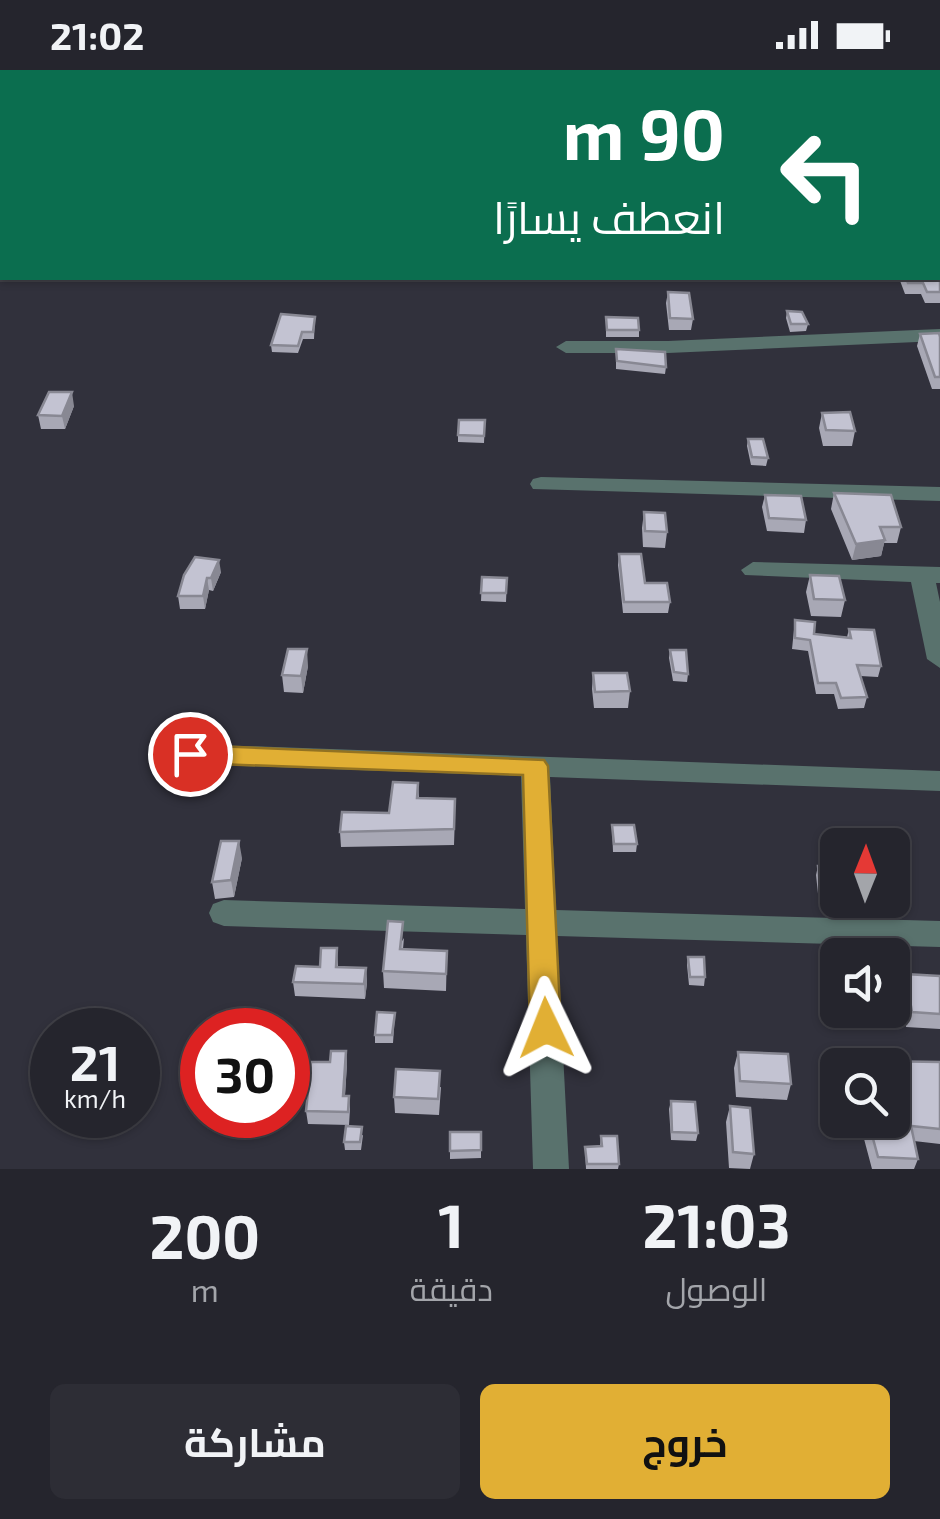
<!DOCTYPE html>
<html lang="ar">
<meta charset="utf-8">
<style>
body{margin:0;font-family:"Exo 2",Cairo,sans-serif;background:#2d2d35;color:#f1f3f6;direction:rtl;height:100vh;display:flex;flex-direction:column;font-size:38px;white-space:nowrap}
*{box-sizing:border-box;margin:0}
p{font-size:32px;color:#a3a5aa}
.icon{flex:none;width:55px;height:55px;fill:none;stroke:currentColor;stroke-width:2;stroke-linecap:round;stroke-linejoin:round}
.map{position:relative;height:1099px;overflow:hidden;direction:ltr}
.drawer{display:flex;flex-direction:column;background:#25252d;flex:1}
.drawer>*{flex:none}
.hud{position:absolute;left:0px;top:0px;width:940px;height:210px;box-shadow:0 2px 8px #0004,0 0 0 2px #424249;direction:rtl;background:#0b6e4f;color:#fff;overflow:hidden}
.needle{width:65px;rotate:1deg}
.fabs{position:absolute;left:820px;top:758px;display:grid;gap:20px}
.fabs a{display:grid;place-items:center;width:90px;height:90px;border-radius:15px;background:#25252d;box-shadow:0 2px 8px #0004,0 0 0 2px #424249;font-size:50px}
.speed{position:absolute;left:30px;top:938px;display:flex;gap:20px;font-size:50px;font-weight:700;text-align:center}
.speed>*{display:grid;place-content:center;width:130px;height:130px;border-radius:50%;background:#25252d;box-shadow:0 2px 8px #0004,0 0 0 2px #424249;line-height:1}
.speed small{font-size:25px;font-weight:400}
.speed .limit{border:15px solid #d22;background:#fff;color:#111}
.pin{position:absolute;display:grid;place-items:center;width:85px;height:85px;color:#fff;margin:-42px;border:5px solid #fff;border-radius:50%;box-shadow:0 2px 10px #0007}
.me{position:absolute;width:110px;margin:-55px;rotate:358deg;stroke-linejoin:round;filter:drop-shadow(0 0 8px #0008)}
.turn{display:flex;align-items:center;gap:35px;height:210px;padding:0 50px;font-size:45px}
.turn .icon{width:130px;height:130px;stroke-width:2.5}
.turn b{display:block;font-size:70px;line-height:85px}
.eta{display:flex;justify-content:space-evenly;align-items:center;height:170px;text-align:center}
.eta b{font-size:60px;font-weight:700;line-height:70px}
.cta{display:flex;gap:20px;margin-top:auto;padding:20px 50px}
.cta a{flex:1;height:115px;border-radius:15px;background:#e1af34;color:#111;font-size:40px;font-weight:700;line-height:115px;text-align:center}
.cta a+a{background:#2d2d35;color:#f1f3f6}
.status{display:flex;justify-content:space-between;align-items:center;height:70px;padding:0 50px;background:#25252d;direction:ltr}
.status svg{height:28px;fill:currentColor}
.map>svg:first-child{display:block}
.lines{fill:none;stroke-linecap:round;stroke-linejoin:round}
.minor{fill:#59726d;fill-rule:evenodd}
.wall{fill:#a8a8b5}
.shaded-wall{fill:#888893}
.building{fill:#c3c3d2;stroke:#888893;stroke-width:2.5}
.route{fill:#e1af34;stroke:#927222;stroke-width:2.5}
</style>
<div class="status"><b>21:02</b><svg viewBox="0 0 49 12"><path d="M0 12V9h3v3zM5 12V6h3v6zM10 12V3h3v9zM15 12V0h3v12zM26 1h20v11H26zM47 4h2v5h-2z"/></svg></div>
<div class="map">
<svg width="940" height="1099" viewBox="0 0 940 1099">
<rect width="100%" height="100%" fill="#31313c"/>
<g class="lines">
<path class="minor" d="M50,0h24l1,2h-23z
M938,131h2v10h-2z
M940,259v12l-272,12h-102l-10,-6 10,-6h102z
M541,407l399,10v14l-407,-12 -3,-5 3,-5z
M753,492l187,5v16h-4l4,19v66l-13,-9 -16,-77 -166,-7 -4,-5z
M189,674l751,27v20l-390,-14 6,133 384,11v26l-383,-11 12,233h-36l-7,-234 -302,-9 -11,-4 -4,-9 4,-9 11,-4 301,9 -4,-133 -332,-12 -10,-3 -4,-7 4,-7z"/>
</g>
<path class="wall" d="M940,203v30h-15l-4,-9h-16l-6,-16h39z
M341,208h19v2h-19z
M668,222l25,27 -2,11h-22l-3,-27z
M787,241l21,13 -2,7 -16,1 -4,-14z
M315,247l-1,22h-11l-5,14 -26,-1 -1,-7z
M606,247l33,13v7h-33z
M920,264l20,3v52h-8l-15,-43z
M616,279l50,18 -1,7 -49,-5z
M74,336l-9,23h-24l-3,-14z
M822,343l33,18 -3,15h-29l-4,-18z
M485,350l-1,23 -26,-1v-7z
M748,369l20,19 -2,8 -15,-1 -4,-19z
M834,423l67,34 -4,16h-13l-3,13 -29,4 -21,-51z
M765,425l41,25 -2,13 -37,-2 -5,-24z
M644,442l23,20 -2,16 -22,-1 -1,-19z
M619,484l26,29 25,19 -2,11h-45l-5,-48z
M221,502l-8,19 -4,-1 -4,19h-25l-2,-13 6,-21z
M810,505l35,25 -4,17 -30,-1 -5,-24z
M482,507l25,1 -1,24 -25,-1z
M795,550l19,14 33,3 2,-8 32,37 -3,11 -18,-1 7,21 -3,11 -26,1 -4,-15h-18l-8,-43 -16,-2z
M670,580l18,24 -1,8 -14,-1 -4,-23z
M308,596l-5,27 -19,-1 -2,-17z
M593,603l37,18 -2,17h-34l-2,-19z
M418,713l1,15 36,17 -1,30 -113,2 -1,-15 49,-19z
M612,755l25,19 -1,8h-23z
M242,788l-8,39 -19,2 -3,-17z
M818,796l20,27 -3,11 -16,-1 -3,-28z
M404,868l-1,11 44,2 -1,40 -62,-3 -1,-17z
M337,878l1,19 28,1 1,15 -2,16 -70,-3 -2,-14 27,-15z
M688,887l17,20 -1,9 -15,-1 -2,-20z
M892,889l13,15 35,2v53l-34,-2 -3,-24h-11z
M395,943l-2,30h-18v-8z
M346,981l1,13 -2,32h4l1,13 -1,16 -41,-1 -2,-13 24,-49z
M738,982l53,32 -4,16 -51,-3 -2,-29z
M858,984l17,7 65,1v82l-26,-3 4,18 -4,10h-42l-13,-49h33v-55h-37z
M441,1017l-2,28 -44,-2 -1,-16z
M671,1031l27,32 -2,8 -25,-1 -2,-31z
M730,1036l24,48 -4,15 -21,-1 -3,-46z
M450,1062h31v26l-31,1z
M363,1065l-2,15h-16l-1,-8z
M601,1066l18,28 -1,5h-32l-1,-22 15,-1z"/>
<path class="shaded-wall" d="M72,322l2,14 -9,23 -3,-13z
M885,470l-4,16 -29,4 4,-16z
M219,490l2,12 -8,19 -2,-13z
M207,508l2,12 -4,19 -2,-13z
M307,579l1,17 -5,27 -2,-17z
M239,771l3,17 -8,39 -3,-17z
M366,898l1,15 -2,16 -1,-15z
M346,981l1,13 -3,45 -1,-13z"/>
<path class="building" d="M938,202l2,1v19h-13l-4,-9h-15l-2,-5h32z
M668,222l21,1 4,26 -23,-1z
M787,241l15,1 6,12h-17z
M281,244l34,3 -2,15h-11l-4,14 -27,-1z
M606,247l32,1 1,12h-32z
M939,263l1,4v40h-5l-15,-43z
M616,279l49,3 1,15 -49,-6z
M49,322h23l-10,24 -24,-1z
M850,342l5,19 -29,-1 -4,-17z
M459,350h26l-1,16 -26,-1z
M748,369h15l5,19 -16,-1z
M834,423l57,2 10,32h-21l5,13 -29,4z
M765,425l36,1 5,24 -37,-2z
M644,442l21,1 2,19 -22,-1z
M619,484h22l4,29h22l3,19h-46z
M195,487l24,3 -8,18h-4l-4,18h-25l6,-21z
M810,505l29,1 6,24 -31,-1z
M482,507l25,1 -1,15h-25z
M795,550l20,2 -1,12 37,4 -2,-9 25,1 7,36 -24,-1 10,32 -26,1 -5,-15h-18l-8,-43 -15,-2z
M288,579h19l-6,27 -19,-1z
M670,580h16l2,24 -14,-2z
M593,603h34l3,18 -35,1z
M393,712l25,1 -1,15 38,1 -1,30 -114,3 2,-20 47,1z
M612,755h22l3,19h-23z
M221,771h18l-8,39 -19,2z
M818,796l17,1 3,29 -17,-2z
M388,851l15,1 -3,27 47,2 -1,23 -63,-3z
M321,878h16l-1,19 30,1 -2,16 -71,-2 3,-16 24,1z
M688,887h16l1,20h-15z
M892,889h10l3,15 35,2v38l-28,-2 -4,-23 -16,-1z
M377,942l18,1 -3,22h-17z
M288,968h5l-3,16h-2z
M331,981h15l-3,45h6l-1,16 -42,-1 5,-49h19z
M738,982l50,2 3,30 -51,-3z
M858,984l16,1 1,6 65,1v67l-29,-3 7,33 -40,-2 -10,-37h24v-55h-32z
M396,999l44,2 -2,28 -44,-2z
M671,1031l24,1 3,31 -26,-1z
M730,1036l20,2 4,46 -21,-2z
M346,1056l16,1 -2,15h-16z
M450,1062h31v18l-31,1z
M601,1066h16l2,28h-32l-2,-17 17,-1z"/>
<path class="route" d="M190,675l354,15 4,6 13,262 -5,9 -10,4 -11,-4 -5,-9 -7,-253 -333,-12 -9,-2 -4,-7 4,-6z"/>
</svg>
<div class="fabs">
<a><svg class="needle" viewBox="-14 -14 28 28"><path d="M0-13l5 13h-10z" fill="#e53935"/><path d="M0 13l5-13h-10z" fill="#a3a5aa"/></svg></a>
<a><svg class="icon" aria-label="sound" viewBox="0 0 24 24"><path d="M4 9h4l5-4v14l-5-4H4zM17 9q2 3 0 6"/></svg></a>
<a><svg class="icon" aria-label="search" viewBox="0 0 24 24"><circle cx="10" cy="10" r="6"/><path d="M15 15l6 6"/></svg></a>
</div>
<div class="speed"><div>21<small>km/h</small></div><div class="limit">30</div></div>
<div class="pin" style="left:190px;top:684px;background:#d93025"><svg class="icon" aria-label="arrive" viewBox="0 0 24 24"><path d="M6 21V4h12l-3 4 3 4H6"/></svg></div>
<svg class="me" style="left:546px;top:958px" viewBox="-20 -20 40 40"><path d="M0-17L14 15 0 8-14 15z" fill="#e1af34" stroke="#fff" stroke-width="4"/></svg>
<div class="hud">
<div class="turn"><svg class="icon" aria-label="left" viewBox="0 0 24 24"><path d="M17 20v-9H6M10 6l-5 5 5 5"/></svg><div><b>90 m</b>انعطف يسارًا</div></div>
</div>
</div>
<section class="drawer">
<div class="eta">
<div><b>21:03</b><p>الوصول</p></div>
<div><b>1</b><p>دقيقة</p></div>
<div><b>200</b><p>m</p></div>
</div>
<div class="cta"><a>خروج</a><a>مشاركة</a></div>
</section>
